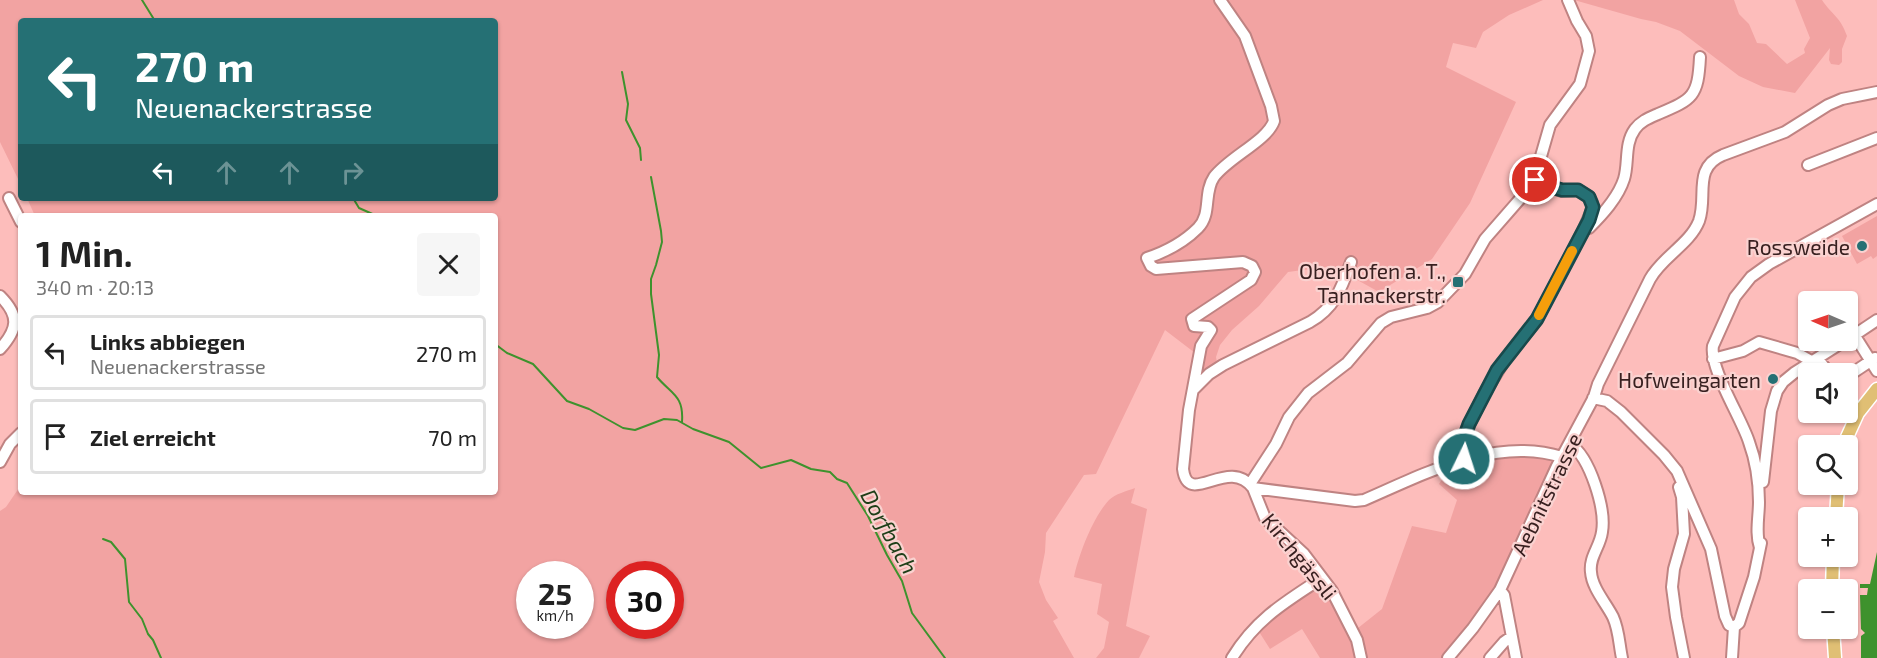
<!DOCTYPE html>
<html lang="de">
<meta charset="utf-8">
<style>
body{margin:0;font-family:"Exo 2",sans-serif;background:#f6f6f6;color:#222;height:100vh;display:flex;flex-direction:column;font-size:22px;white-space:nowrap}
*{box-sizing:border-box;margin:0}
p{font-size:20px;color:#767676}
.icon{flex:none;width:33px;height:33px;fill:none;stroke:currentColor;stroke-width:2;stroke-linecap:round;stroke-linejoin:round}
.map{position:relative;flex:1;overflow:hidden}
.details{position:absolute;left:18px;top:213px;width:480px;height:282px;display:flex;flex-direction:column;background:#fff;border-radius:6px;box-shadow:0 2px 4px #0004}
.details>*{flex:none}
.top-card{position:absolute;left:18px;top:18px;width:480px;height:183px;border-radius:6px;box-shadow:0 2px 4px #0004;background:#257074;color:#fff;overflow:hidden}
.needle{width:39px;rotate:272deg}
.buttons{position:absolute;left:1798px;top:291px;display:grid;gap:12px}
.buttons a{display:grid;place-items:center;width:60px;height:60px;border-radius:6px;background:#fff;box-shadow:0 2px 4px #0004;font-size:30px}
.speed{position:absolute;left:516px;top:561px;display:flex;gap:12px;font-size:30px;font-weight:700;text-align:center}
.speed>*{display:grid;place-content:center;width:78px;height:78px;border-radius:50%;background:#fff;box-shadow:0 2px 4px #0004;line-height:1}
.speed small{font-size:15px;font-weight:400}
.speed .limit{border:9px solid #d22;background:#fff;color:#111}
.pin{position:absolute;display:grid;place-items:center;width:51px;height:51px;color:#fff;margin:-26px;border:3px solid #fff;border-radius:50%;box-shadow:0 2px 6px #0007}
.me{position:absolute;width:66px;margin:-33px;rotate:4deg;stroke-linejoin:round;filter:drop-shadow(0 0 4px #0008)}
.turn{display:flex;align-items:center;gap:21px;height:126px;padding:0 18px;font-size:27px}
.turn .icon{width:78px;height:78px;stroke-width:2.5}
.turn b{display:block;font-size:42px;line-height:51px}
.lanes{display:flex;align-items:center;height:57px;padding:0 18px;background:#0003;justify-content:center;gap:30px;direction:ltr}
.lanes .off{opacity:.35}
.round{display:grid;place-items:center;flex:none;width:63px;height:63px;border-radius:6px;background:#f6f6f6}
.headline{display:flex;align-items:center;justify-content:space-between;height:102px;padding:0 18px}
h1{font-size:36px;font-weight:700;line-height:45px}
ul{padding:0;list-style:none}
li{display:flex;align-items:center;gap:18px;height:75px;margin:0 12px 9px;padding:0 6px;border:3px solid #e0e0e0;border-radius:6px}
li div{flex:1}
li b{display:block;font-size:22px}
li em{font-style:normal}
.map>svg:first-child{display:block}
.green{fill:#f2a3a2;fill-rule:evenodd}
.water{fill:#3e922d}
.lines{fill:none;stroke-linecap:round;stroke-linejoin:round}
.stream{stroke:#3e922d;stroke-width:2}
.minor-casing{stroke:#bf8382;stroke-width:14}
.major-casing{stroke:#fff;stroke-width:15}
.minor{stroke:#fff;stroke-width:10}
.major{stroke:#e0bf74;stroke-width:12}
.route-casing{stroke:#18494b;stroke-width:15}
.route{stroke:#257074;stroke-width:10}
.slow{stroke:#f59e0b;stroke-width:10}
.poi-dot{fill:#257074;stroke:#fad2d0;stroke-width:2}
.labels{text-anchor:middle;dominant-baseline:central;stroke-width:4.5;stroke-linejoin:round;paint-order:stroke}
.poi-label{font-size:21px;fill:#382020;stroke:#fad2d0;text-anchor:end}
.street-label{font-size:21px;fill:#382020;stroke:#fad2d0}
.water-label{font-size:22px;font-style:italic;fill:#1d3e17;stroke:#fad2d0}
</style>
<div class="map">
<svg width="1877" height="658" viewBox="0 0 1877 658">
<rect width="100%" height="100%" fill="#fdbdbb"/>
<path class="green" d="M0,0h1543l-34,15 -26,17 -7,16 -23,-5 -7,24 70,35 -46,101 -38,56 -53,33 -47,-26 -44,6 -29,34 -27,24 -12,15 -4,12 2,11 -17,14 -2,-26 -34,-26 -69,144 -12,1 -38,58 -1,19 -6,30 7,18 12,18 -5,3 21,37h-1074v-147l6,-4 15,-22v7h474v-276h-460l-8,-18h468v-177h-474v164l-21,-43zM530,574h50v52h-50zM620,574h50v52h-50z
M1574,0h160l5,14 10,10 8,19 9,1 21,20 18,-11 -1,-4 6,-11 -15,-38h27c10,15 18,16 25,36l-5,13v13l-3,3 -8,-1 -2,-4 1,-12 -35,45 -32,-6 -24,-11 -59,-45 -24,-9 -15,-3z
M1877,216v40l-4,3 -2,-3 -14,8 -15,-28z
M1514,456l41,3 -55,123 -53,76h-127l-18,-29 -32,20 -14,-22 66,-49 31,54 29,-23 30,-83 34,7 11,-33 -18,-16 10,-15 17,-6z
M1135,488l-4,15 16,6 -21,117 24,10 -11,22h-43l8,-10 5,-26 -12,-8 5,-30 -28,-7c5,-23 19,-60 35,-77 6,-6 18,-9 26,-12z"/>
<path class="water" d="M1877,552v106h-16v-22l4,-3 -4,-4 -1,-34h7l1,-7h-8v-4h10z"/>
<g class="lines">
<path class="stream" d="M142,0l13,21
M622,72l6,32 -2,16 14,28 1,12
M651,177l10,54 1,11 -6,23 -5,14v15l8,61 -2,22c14,17 27,18 25,45
M353,198l6,10 18,8
M495,344l12,9 26,11 34,37 22,8 34,19 12,2 29,-11 13,1 16,9 36,13 32,26 30,-8 20,9 19,3 7,7 10,4 21,33 19,39 15,26 10,32 33,45
M103,539l8,3 14,17 4,43 13,17 6,15 5,6 8,18"/>
<g class="minor-casing">
<path id="minor" d="M1220,0l25,36 26,70 3,15c-7,20 -45,36 -60,56 -11,16 -2,37 -16,51 -14,14 -33,24 -51,30l4,8 5,3 87,-7 9,4 3,6 -4,8 -59,39 2,7 14,1 3,3 -10,16 -12,64 -6,59c5,40 45,-14 70,19l102,13 9,-1c60,-26 131,-64 198,-43
M1808,165l69,-27
M9,198l12,24
M1589,228c13,-13 29,-30 35,-49 5,-16 0,-35 11,-50 6,-8 14,-11 23,-15 35,-15 40,-17 42,-57
M0,296c20,20 18,33 0,53
M1824,298l6,4
M1848,325l29,46
M1850,338l27,-18
M1713,359l30,-8 16,-9 38,11 16,9
M1818,359l12,15
M1848,376l27,-18
M1193,390l16,-16 14,-9 87,-43c25,-14 32,-35 41,-60
M1593,398l14,3 14,11 43,43 13,16 34,78 14,67 4,9 5,2
M1848,398l10,15
M1570,444c20,13 36,65 32,88 -2,15 -13,25 -11,40 1,16 15,31 22,45 6,13 6,27 9,41
M1465,458l-3,-11 1,-10 21,-43 20,-33 32,-40 47,-90 9,-21v-7l-3,-6 -11,-7 -16,1 -28,-9
M0,462l10,-18 11,-11
M1763,482l8,-71 6,-20 6,-9 11,-9 52,-33
M1250,484l26,-40 13,-27 19,-24 39,-30 34,-40 10,-6 36,-9 11,-6 27,-28 20,-35 48,-55 17,-59 30,-41 9,-33 -3,-15 -9,-15 -9,-21
M1679,487l3,10 2,37 -10,35 -2,18 4,30 8,41
M1253,488l12,30 39,36 28,37 25,49 4,18
M1760,548c-5,-15 -1,-31 -1,-46 0,-21 -3,-41 -10,-60 -7,-23 -40,-74 -36,-96l22,-49 16,-20 18,-13 108,-60
M1232,658c24,-39 53,-56 90,-80
M1448,658l25,-30 27,-38
M1490,658l14,-16 7,-5
M1516,658l-12,-63 -4,-5 57,-124 37,-69 4,-13 52,-105c12,-22 40,-35 49,-58 9,-25 -7,-53 24,-66l62,-23 43,-27 14,-6 35,-7
M1732,658l2,-31 5,-4 15,-46 7,-34"/>
</g>
<g class="major-casing">
<path id="major" d="M1843,446l15,-33 19,-24
M1836,518l2,-34
M1832,590l1,-34
M1833,628l2,30"/>
</g>
<use href="#minor" class="minor"/>
<use href="#major" class="major"/>
</g>
<g class="lines">
<g class="route-casing">
<path id="route" d="M1464,459l-2,-15 7,-20 28,-54 40,-51 52,-99 4,-13 -4,-10 -11,-7h-16l-28,-8 1,-2"/>
</g>
<use href="#route" class="route"/>
<path class="slow" d="M1539,315l33,-64"/>
</g>
<g class="poi-dot">
<circle cx="1862" cy="246" r="6"/>
<rect x="1452" y="276" width="12" height="12" rx="3"/>
<circle cx="1773" cy="379" r="6"/>
</g>
<g class="labels">
<g class="poi-label">
<text x="1850" y="246">Rossweide</text>
<text x="1446" y="270">Oberhofen a. T.,<tspan x="1446" dy="24">Tannackerstr.</tspan></text>
<text x="1761" y="379">Hofweingarten</text>
</g>
<g class="street-label">
<text transform="translate(1546 494) rotate(-64)">Aebnitstrasse</text>
<text transform="translate(1300 556) rotate(51)">Kirchgässli</text>
</g>
<g class="water-label">
<text transform="translate(890 531) rotate(61)">Dorfbach</text>
</g>
</g>
</svg>
<div class="buttons">
<a><svg class="needle" viewBox="-14 -14 28 28"><path d="M0-13l5 13h-10z" fill="#e53935"/><path d="M0 13l5-13h-10z" fill="#767676"/></svg></a>
<a><svg class="icon" aria-label="sound" viewBox="0 0 24 24"><path d="M4 9h4l5-4v14l-5-4H4zM17 9q2 3 0 6"/></svg></a>
<a><svg class="icon" aria-label="search" viewBox="0 0 24 24"><circle cx="10" cy="10" r="6"/><path d="M15 15l6 6"/></svg></a>
<a>+</a>
<a>−</a>
</div>
<div class="speed"><div>25<small>km/h</small></div><div class="limit">30</div></div>
<div class="pin" style="left:1535px;top:180px;background:#d93025"><svg class="icon" aria-label="arrive" viewBox="0 0 24 24"><path d="M6 21V4h12l-3 4 3 4H6"/></svg></div>
<svg class="me" style="left:1464px;top:459px" viewBox="-20 -20 40 40"><circle r="17" fill="#257074" stroke="#fff" stroke-width="3"/><path d="M0-11L8 9 0 5-8 9z" fill="#fff"/></svg>
<div class="top-card">
<div class="turn"><svg class="icon" aria-label="left" viewBox="0 0 24 24"><path d="M17 20v-9H6M10 6l-5 5 5 5"/></svg><div><b>270 m</b>Neuenackerstrasse</div></div>
<div class="lanes"><svg class="icon" aria-label="left" viewBox="0 0 24 24"><path d="M17 20v-9H6M10 6l-5 5 5 5"/></svg><svg class="icon off" aria-label="ahead" viewBox="0 0 24 24"><path d="M12 20V5M6 11l6-6 6 6"/></svg><svg class="icon off" aria-label="ahead" viewBox="0 0 24 24"><path d="M12 20V5M6 11l6-6 6 6"/></svg><svg class="icon off" aria-label="right" viewBox="0 0 24 24"><path d="M7 20v-9h11M14 6l5 5-5 5"/></svg></div>
</div>
<section class="details">
<div class="headline"><div><h1>1 Min.</h1><p>340 m · 20:13</p></div><a class="round"><svg class="icon" aria-label="close" viewBox="0 0 24 24"><path d="M6 6l12 12M18 6L6 18"/></svg></a></div>
<ul>
<li><svg class="icon" aria-label="left" viewBox="0 0 24 24"><path d="M17 20v-9H6M10 6l-5 5 5 5"/></svg><div><b>Links abbiegen</b><p>Neuenackerstrasse</p></div><em>270 m</em></li>
<li><svg class="icon" aria-label="arrive" viewBox="0 0 24 24"><path d="M6 21V4h12l-3 4 3 4H6"/></svg><div><b>Ziel erreicht</b></div><em>70 m</em></li>
</ul>
</section>
</div>
